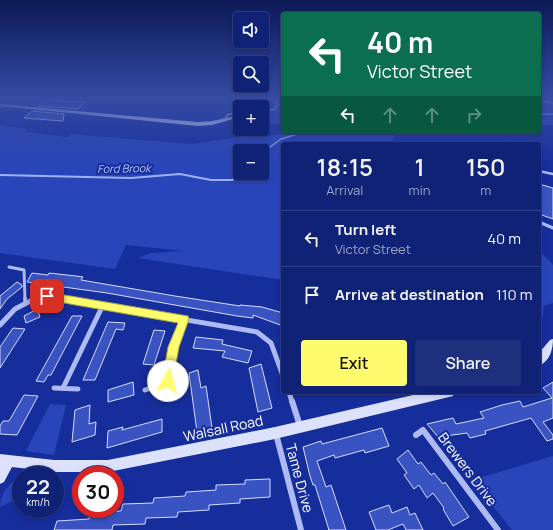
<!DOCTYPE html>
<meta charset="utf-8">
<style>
body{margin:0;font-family:Manrope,sans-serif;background:#1e2f7d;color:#f1f3f6;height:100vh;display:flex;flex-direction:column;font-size:15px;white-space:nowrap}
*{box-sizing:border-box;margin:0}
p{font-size:13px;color:#9ca4c5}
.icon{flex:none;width:22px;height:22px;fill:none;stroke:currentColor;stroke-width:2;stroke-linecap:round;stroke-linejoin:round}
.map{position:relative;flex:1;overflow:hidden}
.sheet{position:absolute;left:281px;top:142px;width:260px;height:252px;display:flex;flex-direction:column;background:#102275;border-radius:4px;box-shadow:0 2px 6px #0003,0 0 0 1px #303f87}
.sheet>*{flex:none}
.hud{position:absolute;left:281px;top:12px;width:260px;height:122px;border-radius:4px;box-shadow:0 2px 6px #0003,0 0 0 1px #303f87;background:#0b6e4f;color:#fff;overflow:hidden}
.controls{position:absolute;left:233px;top:12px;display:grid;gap:8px}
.controls a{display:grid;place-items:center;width:36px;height:36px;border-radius:4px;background:#102275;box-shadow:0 2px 6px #0003,0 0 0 1px #303f87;font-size:20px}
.speed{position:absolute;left:12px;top:466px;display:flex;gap:8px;font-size:20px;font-weight:700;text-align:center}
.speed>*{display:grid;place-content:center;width:52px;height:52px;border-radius:50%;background:#102275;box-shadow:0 2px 6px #0003,0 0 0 1px #303f87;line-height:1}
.speed small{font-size:10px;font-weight:400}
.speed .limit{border:6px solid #d22;background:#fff;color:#111}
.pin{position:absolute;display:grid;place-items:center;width:34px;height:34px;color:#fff;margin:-17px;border-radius:8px;box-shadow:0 2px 6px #0006}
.me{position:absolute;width:44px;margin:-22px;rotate:8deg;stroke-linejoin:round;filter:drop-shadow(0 0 3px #0008)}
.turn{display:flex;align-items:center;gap:14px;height:84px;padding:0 20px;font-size:18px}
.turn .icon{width:52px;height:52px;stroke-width:2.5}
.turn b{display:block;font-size:28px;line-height:34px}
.lanes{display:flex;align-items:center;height:38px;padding:0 20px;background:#0003;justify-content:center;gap:20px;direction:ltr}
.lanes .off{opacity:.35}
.eta{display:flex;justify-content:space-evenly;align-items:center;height:68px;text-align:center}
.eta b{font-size:24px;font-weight:600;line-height:28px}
.primary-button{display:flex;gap:8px;margin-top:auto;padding:8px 20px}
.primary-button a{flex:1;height:46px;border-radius:4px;background:#fffb6e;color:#111;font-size:16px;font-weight:600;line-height:46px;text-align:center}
.primary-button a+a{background:#1e2f7d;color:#f1f3f6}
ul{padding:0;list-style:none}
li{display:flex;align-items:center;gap:12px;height:56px;padding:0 20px;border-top:1px solid #303f87}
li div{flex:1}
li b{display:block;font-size:15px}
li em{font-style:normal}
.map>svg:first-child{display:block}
.green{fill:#2945ba;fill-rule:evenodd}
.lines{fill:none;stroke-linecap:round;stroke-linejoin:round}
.stream-far1{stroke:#9fb0f5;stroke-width:1.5}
.stream{stroke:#9fb0f5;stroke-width:2}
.building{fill:#3a53c2;stroke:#d5dcfd}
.lane-far3{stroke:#adbaf3;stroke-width:2}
.lane-far2{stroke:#adbaf3;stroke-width:2.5}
.lane-far1{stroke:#adbaf3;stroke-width:3}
.lane{stroke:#adbaf3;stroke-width:3.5}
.street-far3{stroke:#adbaf3;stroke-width:2.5}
.street-far2{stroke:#adbaf3;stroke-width:4}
.street-far1{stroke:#adbaf3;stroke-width:5}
.street{stroke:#adbaf3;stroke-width:6}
.secondary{fill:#dce1fc;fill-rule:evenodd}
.route{fill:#fffb6e;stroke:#a6a348}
.labels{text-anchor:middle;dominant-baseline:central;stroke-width:4;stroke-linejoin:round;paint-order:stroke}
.far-water-label{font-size:11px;font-style:italic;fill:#b9c6f9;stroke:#162d9c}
.near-street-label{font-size:14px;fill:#fff;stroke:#162d9c}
</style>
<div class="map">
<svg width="553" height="530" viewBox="0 0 553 530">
<rect width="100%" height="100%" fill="#162d9c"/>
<path class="green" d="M539,101l14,3v21h-14z
M281,105l2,3v15l-11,1 -6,-7 -4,1v-4l15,-3z
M0,125l27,4 -1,3 41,5 5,-3 119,10 56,-8 15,2 25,-6h111l-8,12h-107v136l-145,-22 13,-5 33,-2 -58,-6 -11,24 -115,-16zM240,151h22v22h-22z
M539,250l14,15v38l-9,3 -2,14h-3z
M50,404l16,1 -12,50 -28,-4z
M553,456v74h-41l-40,-50z
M21,477v20l-21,10c0,-13 9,-25 21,-30z"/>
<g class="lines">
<path class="stream-far1" d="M539,114h14
M266,150l15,-11 23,-7"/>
<path class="stream" d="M262,153l5,-4
M0,175l131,3 49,-4 31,6h21l14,-7"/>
</g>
<path class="building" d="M45,100h16l-2,1 26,1 -7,7 -40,-3z
M32,111l32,3 -1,7 -39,-3z
M539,184l14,4v31l-14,-5z
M32,273l16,2 1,-2 27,3 7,1 -2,3 94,16 65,10v-1l22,2 21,6v13l-30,-11v3l-16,-2 -130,-23 -80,-11z
M17,282l5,3v2l-15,12 -7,10v-13z
M37,309l3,8 -14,6 -2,-7z
M72,316h10l-31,59h-3l-4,7 -8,-1z
M108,322l17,1 -2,7 -7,-1 -21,51h-12z
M13,328l12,1 -25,39v-21z
M154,330l11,1 -11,34 -11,-1z
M196,337l27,3 -1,4 30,7 -4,12 -26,-6 3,-6 -32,-3z
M261,364l11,44 -14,4 -9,-44z
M198,370l3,18 5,-2 6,42 -15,4 -8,-59z
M133,382l1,13 -26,7v-12z
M553,382v36l-10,4 10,13v4l-6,2 -16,-23 -46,13 1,3 -16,4 -3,-5 -29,4 -11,-13 26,-6 3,6 28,-6 -4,-6 22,-7 18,-4 3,6 29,-9 -9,-10z
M24,395l14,1 -21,39 -17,-1v-8l3,-5h6z
M90,405l-1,19 7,-2 -1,13 -23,7 3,-32z
M162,419v13l-55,16 1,-17 15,-4 -1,3z
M382,428l7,18 -24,7 -1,-3 -29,8 -1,-3 -17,6 9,26 5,-2 15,45h-17l-14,-45h-2l-3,-9 -7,-29 18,-6 1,3z
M408,450l10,14 3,-2 10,13 3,-2 9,11 2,-2 24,35 -16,9 -10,-17 1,-1 -11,-15 -6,5 -8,-13 -5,4 -10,-14 3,-2 -10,-14z
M270,479v18l-30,2v4l-31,2v5l-31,2 -1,5 -31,1 -1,6 -32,1 -1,5h-58l3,-9 32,-2 1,-6 31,-2 2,-7 30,-1 1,-5 31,-2 1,-4 30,-2v-5l29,-1v-4z
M389,505l3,8 15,-6 3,8 5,-2 8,17h-17l-3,-6 -15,6h-12l-7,-18z"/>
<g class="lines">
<path class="lane-far3" d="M225,120l2,-5 13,-4"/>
<path class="lane-far2" d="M539,171l14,3"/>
<path class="lane-far1" d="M539,222l14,6
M9,267l15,3 1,29"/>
<path class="lane" d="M25,298v3"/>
<path class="street-far3" d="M220,97l1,2
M539,100l14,3
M262,112l13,-3 3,-5 -2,-4 -9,-2"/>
<path class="street-far2" d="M32,299l15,-3 16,3"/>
<path class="street-far1" d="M57,298l200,34 14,11 12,33
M0,325l15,-16 21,-11
M168,381l6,-34 10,-28
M54,388l24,1
M63,388l40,-83
M145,390l33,-11
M289,392l3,10"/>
<path class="street" d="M292,401l8,25
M276,434l25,96
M416,435l7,-5 75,100"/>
<path class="secondary" d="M265,97h4l-7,10h-4z
M0,104l198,18 14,-1 28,-6v2l-28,8 -14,1 -198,-20z
M553,339c0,10 -3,22 -14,27v-13l11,-13z
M426,392h28l-1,4 -4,1 -174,42 -167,33h-54l-42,-5 -8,15 -4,2v-30l54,6h54l167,-33z"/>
</g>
<linearGradient id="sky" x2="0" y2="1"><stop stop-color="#0c1956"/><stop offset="0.57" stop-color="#364ca4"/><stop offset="1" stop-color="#364ca4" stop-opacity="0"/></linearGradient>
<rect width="553" height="171" fill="url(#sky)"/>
<path class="route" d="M47,292l141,24 1,3 -10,28 -7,39 -4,1 -4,-1 -2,-5 6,-34 10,-24 -131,-23 -5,-4z"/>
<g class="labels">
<g class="far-water-label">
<text transform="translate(124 168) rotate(-1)">Ford Brook</text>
</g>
<g class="near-street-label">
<text transform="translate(223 428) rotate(-12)">Walsall Road</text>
<text transform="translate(468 469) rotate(53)">Brewers Drive</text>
<text transform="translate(300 478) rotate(75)">Tame Drive</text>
</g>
</g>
</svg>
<div class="controls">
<a><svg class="icon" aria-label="sound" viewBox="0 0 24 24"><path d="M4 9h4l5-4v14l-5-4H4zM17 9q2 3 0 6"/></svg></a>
<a><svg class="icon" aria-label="search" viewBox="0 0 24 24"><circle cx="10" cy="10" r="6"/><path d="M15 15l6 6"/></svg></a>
<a>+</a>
<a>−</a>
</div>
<div class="speed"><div>22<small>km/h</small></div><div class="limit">30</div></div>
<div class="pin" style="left:47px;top:296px;background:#d93025"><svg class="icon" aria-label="arrive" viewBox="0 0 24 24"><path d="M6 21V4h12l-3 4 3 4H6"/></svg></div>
<svg class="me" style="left:168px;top:381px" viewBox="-20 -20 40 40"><circle r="19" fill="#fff"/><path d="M0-13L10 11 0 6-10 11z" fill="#fffb6e"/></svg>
<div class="hud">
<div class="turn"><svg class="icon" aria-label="left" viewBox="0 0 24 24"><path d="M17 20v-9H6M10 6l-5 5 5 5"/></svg><div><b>40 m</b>Victor Street</div></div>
<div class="lanes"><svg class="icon" aria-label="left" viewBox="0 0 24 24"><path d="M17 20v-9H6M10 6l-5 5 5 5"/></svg><svg class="icon off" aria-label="ahead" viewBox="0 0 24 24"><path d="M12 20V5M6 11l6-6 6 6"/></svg><svg class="icon off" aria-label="ahead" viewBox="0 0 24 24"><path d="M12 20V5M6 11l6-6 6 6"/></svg><svg class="icon off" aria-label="right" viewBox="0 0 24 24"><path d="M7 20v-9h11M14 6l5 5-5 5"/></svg></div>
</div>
<section class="sheet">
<div class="eta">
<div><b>18:15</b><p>Arrival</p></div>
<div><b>1</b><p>min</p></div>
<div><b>150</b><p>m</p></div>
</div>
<ul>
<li><svg class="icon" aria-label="left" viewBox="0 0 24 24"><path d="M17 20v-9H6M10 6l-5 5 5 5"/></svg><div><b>Turn left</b><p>Victor Street</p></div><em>40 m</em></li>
<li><svg class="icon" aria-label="arrive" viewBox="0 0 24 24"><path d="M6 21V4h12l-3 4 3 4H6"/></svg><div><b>Arrive at destination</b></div><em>110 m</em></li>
</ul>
<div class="primary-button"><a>Exit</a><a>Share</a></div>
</section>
</div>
